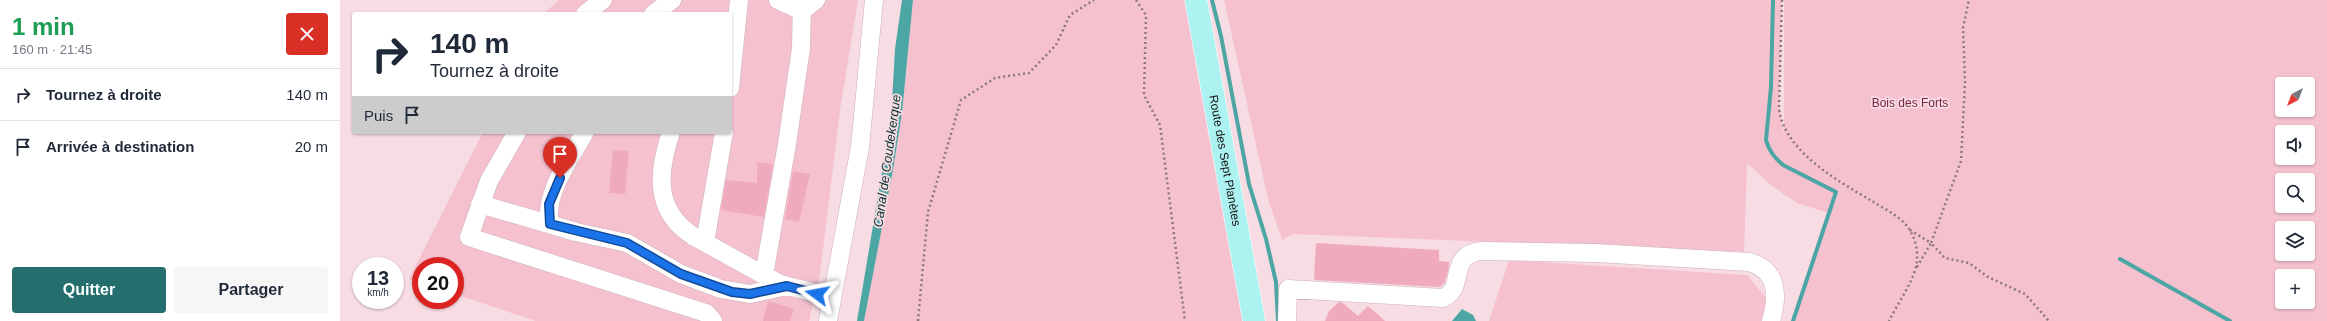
<!DOCTYPE html>
<html lang="fr">
<meta charset="utf-8">
<style>
body{margin:0;font-family:Arial,sans-serif;background:#f6f6f7;color:#1f2937;height:100vh;display:flex;flex-direction:column;font-size:15px;white-space:nowrap}
*{box-sizing:border-box;margin:0}
p{font-size:13px;color:#747a83}
.icon{flex:none;width:22px;height:22px;fill:none;stroke:currentColor;stroke-width:2;stroke-linecap:round;stroke-linejoin:round}
.map{position:relative;flex:1;overflow:hidden}
.sheet{display:flex;flex-direction:column;background:#fff;width:340px}
.sheet>*{flex:none}
.top-card{position:absolute;left:12px;top:12px;width:380px;height:122px;border-radius:4px;box-shadow:0 1px 3px #0004;background:#fff;color:#1f2937;overflow:hidden}
.needle{width:26px;rotate:222deg}
.buttons{position:absolute;left:1935px;top:77px;display:grid;gap:8px}
.buttons a{display:grid;place-items:center;width:40px;height:40px;border-radius:4px;background:#fff;box-shadow:0 1px 3px #0004;font-size:20px}
.speed{position:absolute;left:12px;top:257px;display:flex;gap:8px;font-size:20px;font-weight:700;text-align:center}
.speed>*{display:grid;place-content:center;width:52px;height:52px;border-radius:50%;background:#fff;box-shadow:0 1px 3px #0004;line-height:1}
.speed small{font-size:10px;font-weight:400}
.speed .limit{border:6px solid #d22;background:#fff;color:#111}
.pin{position:absolute;display:grid;place-items:center;width:34px;height:34px;color:#fff;margin:-41px -17px;border-radius:50% 50% 50% 0;rotate:-45deg;box-shadow:0 0 4px #0007}
.pin .icon{rotate:45deg}
.me{position:absolute;width:44px;margin:-22px;rotate:283deg;stroke-linejoin:round;filter:drop-shadow(0 0 3px #0008)}
.turn{display:flex;align-items:center;gap:14px;height:84px;padding:0 12px;font-size:18px}
.turn .icon{width:52px;height:52px;stroke-width:2.5}
.turn b{display:block;font-size:28px;line-height:34px}
.then{display:flex;align-items:center;height:38px;padding:0 12px;background:#0003;gap:8px;font-size:15px}
.round{display:grid;place-items:center;flex:none;width:42px;height:42px;border-radius:4px;background:#f6f6f7}
.summary{display:flex;align-items:center;justify-content:space-between;height:68px;padding:0 12px}
h1{font-size:24px;font-weight:700;line-height:30px;color:#1e9e55}
.primary-button{display:flex;gap:8px;margin-top:auto;padding:8px 12px}
.primary-button a{flex:1;height:46px;border-radius:4px;background:#246f6e;color:#fff;font-size:16px;font-weight:700;line-height:46px;text-align:center}
.primary-button a+a{background:#f6f6f7;color:#1f2937}
ul{padding:0;list-style:none}
li{display:flex;align-items:center;gap:12px;height:52px;padding:0 12px;border-top:1px solid #e0e1e3}
li div{flex:1}
li b{display:block;font-size:15px}
li em{font-style:normal}
main{display:flex;flex:1;min-height:0}
.map>svg:first-child{display:block}
.green{fill:#f6c1cf;fill-rule:evenodd}
.water{fill:#4ca6a4}
.lines{fill:none;stroke-linecap:round;stroke-linejoin:round}
.stream{stroke:#4ca6a4;stroke-width:4}
.building{fill:#f0aabd}
.minor-casing{stroke:#ccb1b8;stroke-width:19}
.major-casing{stroke:#fff;stroke-width:23}
.path{stroke:#8b787d;stroke-width:2.5;stroke-dasharray:2 3;stroke-linecap:butt}
.minor{stroke:#fff;stroke-width:18}
.major{stroke:#acf2f1;stroke-width:22}
.route-casing{stroke:#114b97;stroke-width:10}
.route{stroke:#1a73e8;stroke-width:7}
.labels{text-anchor:middle;dominant-baseline:central;stroke-width:3.5;stroke-linejoin:round;paint-order:stroke}
.park-label{font-size:12px;fill:#752543;stroke:#f8dce3}
.street-label{font-size:12px;fill:#160d0f;stroke:#f8dce3}
.water-label{font-size:13px;font-style:italic;fill:#053332;stroke:#f8dce3}
</style>
<main>
<section class="sheet">
<div class="summary"><div><h1>1 min</h1><p>160 m · 21:45</p></div><a class="round" style="background:#d93025;color:#fff"><svg class="icon" aria-label="close" viewBox="0 0 24 24"><path d="M6 6l12 12M18 6L6 18"/></svg></a></div>
<ul>
<li><svg class="icon" aria-label="right" viewBox="0 0 24 24"><path d="M7 20v-9h11M14 6l5 5-5 5"/></svg><div><b>Tournez à droite</b></div><em>140 m</em></li>
<li><svg class="icon" aria-label="arrive" viewBox="0 0 24 24"><path d="M6 21V4h12l-3 4 3 4H6"/></svg><div><b>Arrivée à destination</b></div><em>20 m</em></li>
</ul>
<div class="primary-button"><a>Quitter</a><a>Partager</a></div>
</section>
<div class="map">
<svg width="1987" height="321" viewBox="0 0 1987 321">
<rect width="100%" height="100%" fill="#f8dce3"/>
<path class="green" d="M219,0h299l-18,110 -20,164 -11,47h-273l-81,-27v-28h-34v17l-12,-4 74,-147h247v-118h-187z
M573,0h273l59,321h-381l29,-151 9,-57z
M884,0h558l-3,107 5,26v-133h543v321h-534l36,-108 -32,-10 -25,-17 -25,-23 -3,89 -451,-18 -11,6 -14,-41zM1942,84h26v26h-26zM1942,132h26v26h-26zM1942,180h26v26h-26zM1942,228h26v26h-26zM1942,276h26v26h-26z
M1169,260l238,15 20,24 -6,22h-272z"/>
<path class="water" d="M562,0h11l-11,113 -9,57 -29,151h-7l34,-202 4,-70z
M1122,309l11,6 3,6h-24z"/>
<g class="lines">
<path class="stream" d="M872,0l9,36 28,148 17,55 10,43 2,39
M1433,0l-2,87 -5,53c3,11 8,17 17,25l53,27 -43,129
M1780,259l110,62"/>
</g>
<path class="building" d="M273,150l16,1 -4,43 -16,-1z
M417,162l16,2 -9,53 -43,-7 5,-30 31,3z
M453,171l17,3 -11,48 -14,-3z
M976,243l123,7v11l10,1v5l-4,15 -5,5 -126,-7z
M428,301l26,8 -4,12h-27z
M999,302l4,1 15,13 10,-10 17,15h-60l4,-10z"/>
<g class="lines">
<g class="minor-casing">
<path id="minor" d="M438,0l24,11 14,-11
M245,14l18,-14
M313,14l19,-14
M390,88l9,-88
M177,132l-28,49 -20,56 237,76 7,8
M331,132c-13,39 -18,78 22,104l87,48 52,13
M140,204l96,28 51,11 54,31 40,15 29,5 37,-8
M210,224c-7,-29 21,-67 35,-92
M365,242l19,-110
M424,275l23,-131 14,-96 1,-48
M488,321l32,-174 14,-147
M947,321l1,-32 155,9c24,-10 3,-44 39,-47l114,2 153,9c30,8 29,35 22,59"/>
</g>
<g class="major-casing">
<g id="major">
<path id="s1" d="M856,0l58,321"/>
</g>
</g>
<path class="path" d="M796,0l10,15 -2,80 16,30 25,196
M1442,0l-3,107c3,43 59,74 93,94 11,7 26,14 35,25 7,9 11,22 10,34 -2,21 -19,42 -28,61
M1570,230l21,13 30,-82 4,-79 -2,-54 6,-28
M1577,267l14,-24 14,15 24,5 19,14 37,17 24,27
M578,321l10,-109 33,-112 34,-22 34,-5 27,-28 14,-30 24,-15"/>
<use href="#minor" class="minor"/>
<use href="#major" class="major"/>
</g>
<g class="lines">
<g class="route-casing">
<path id="route" d="M220,178l-11,26 1,20 77,19 54,31 51,18 18,2 37,-8 30,8"/>
</g>
<use href="#route" class="route"/>
</g>
<g class="labels">
<g class="park-label">
<text x="1570" y="103">Bois des Forts</text>
</g>
<g class="street-label">
<text stroke="none"><textPath href="#s1" startOffset="163">Route des Sept Planètes</textPath></text>
</g>
<g class="water-label">
<text transform="translate(547 161) rotate(-82)">Canal de Coudekerque</text>
</g>
</g>
</svg>
<div class="buttons">
<a><svg class="needle" viewBox="-14 -14 28 28"><path d="M0-13l5 13h-10z" fill="#e53935"/><path d="M0 13l5-13h-10z" fill="#747a83"/></svg></a>
<a><svg class="icon" aria-label="sound" viewBox="0 0 24 24"><path d="M4 9h4l5-4v14l-5-4H4zM17 9q2 3 0 6"/></svg></a>
<a><svg class="icon" aria-label="search" viewBox="0 0 24 24"><circle cx="10" cy="10" r="6"/><path d="M15 15l6 6"/></svg></a>
<a><svg class="icon" aria-label="layers" viewBox="0 0 24 24"><path d="M12 4l9 5-9 5-9-5zM3 14l9 5 9-5"/></svg></a>
<a>+</a>
</div>
<div class="speed"><div>13<small>km/h</small></div><div class="limit">20</div></div>
<div class="pin" style="left:220px;top:178px;background:#d93025"><svg class="icon" aria-label="arrive" viewBox="0 0 24 24"><path d="M6 21V4h12l-3 4 3 4H6"/></svg></div>
<svg class="me" style="left:477px;top:294px" viewBox="-20 -20 40 40"><path d="M0-17L14 15 0 8-14 15z" fill="#1a73e8" stroke="#fff" stroke-width="4"/></svg>
<div class="top-card">
<div class="turn"><svg class="icon" aria-label="right" viewBox="0 0 24 24"><path d="M7 20v-9h11M14 6l5 5-5 5"/></svg><div><b>140 m</b>Tournez à droite</div></div>
<div class="then">Puis<svg class="icon" aria-label="arrive" viewBox="0 0 24 24"><path d="M6 21V4h12l-3 4 3 4H6"/></svg></div>
</div>
</div>
</main>
